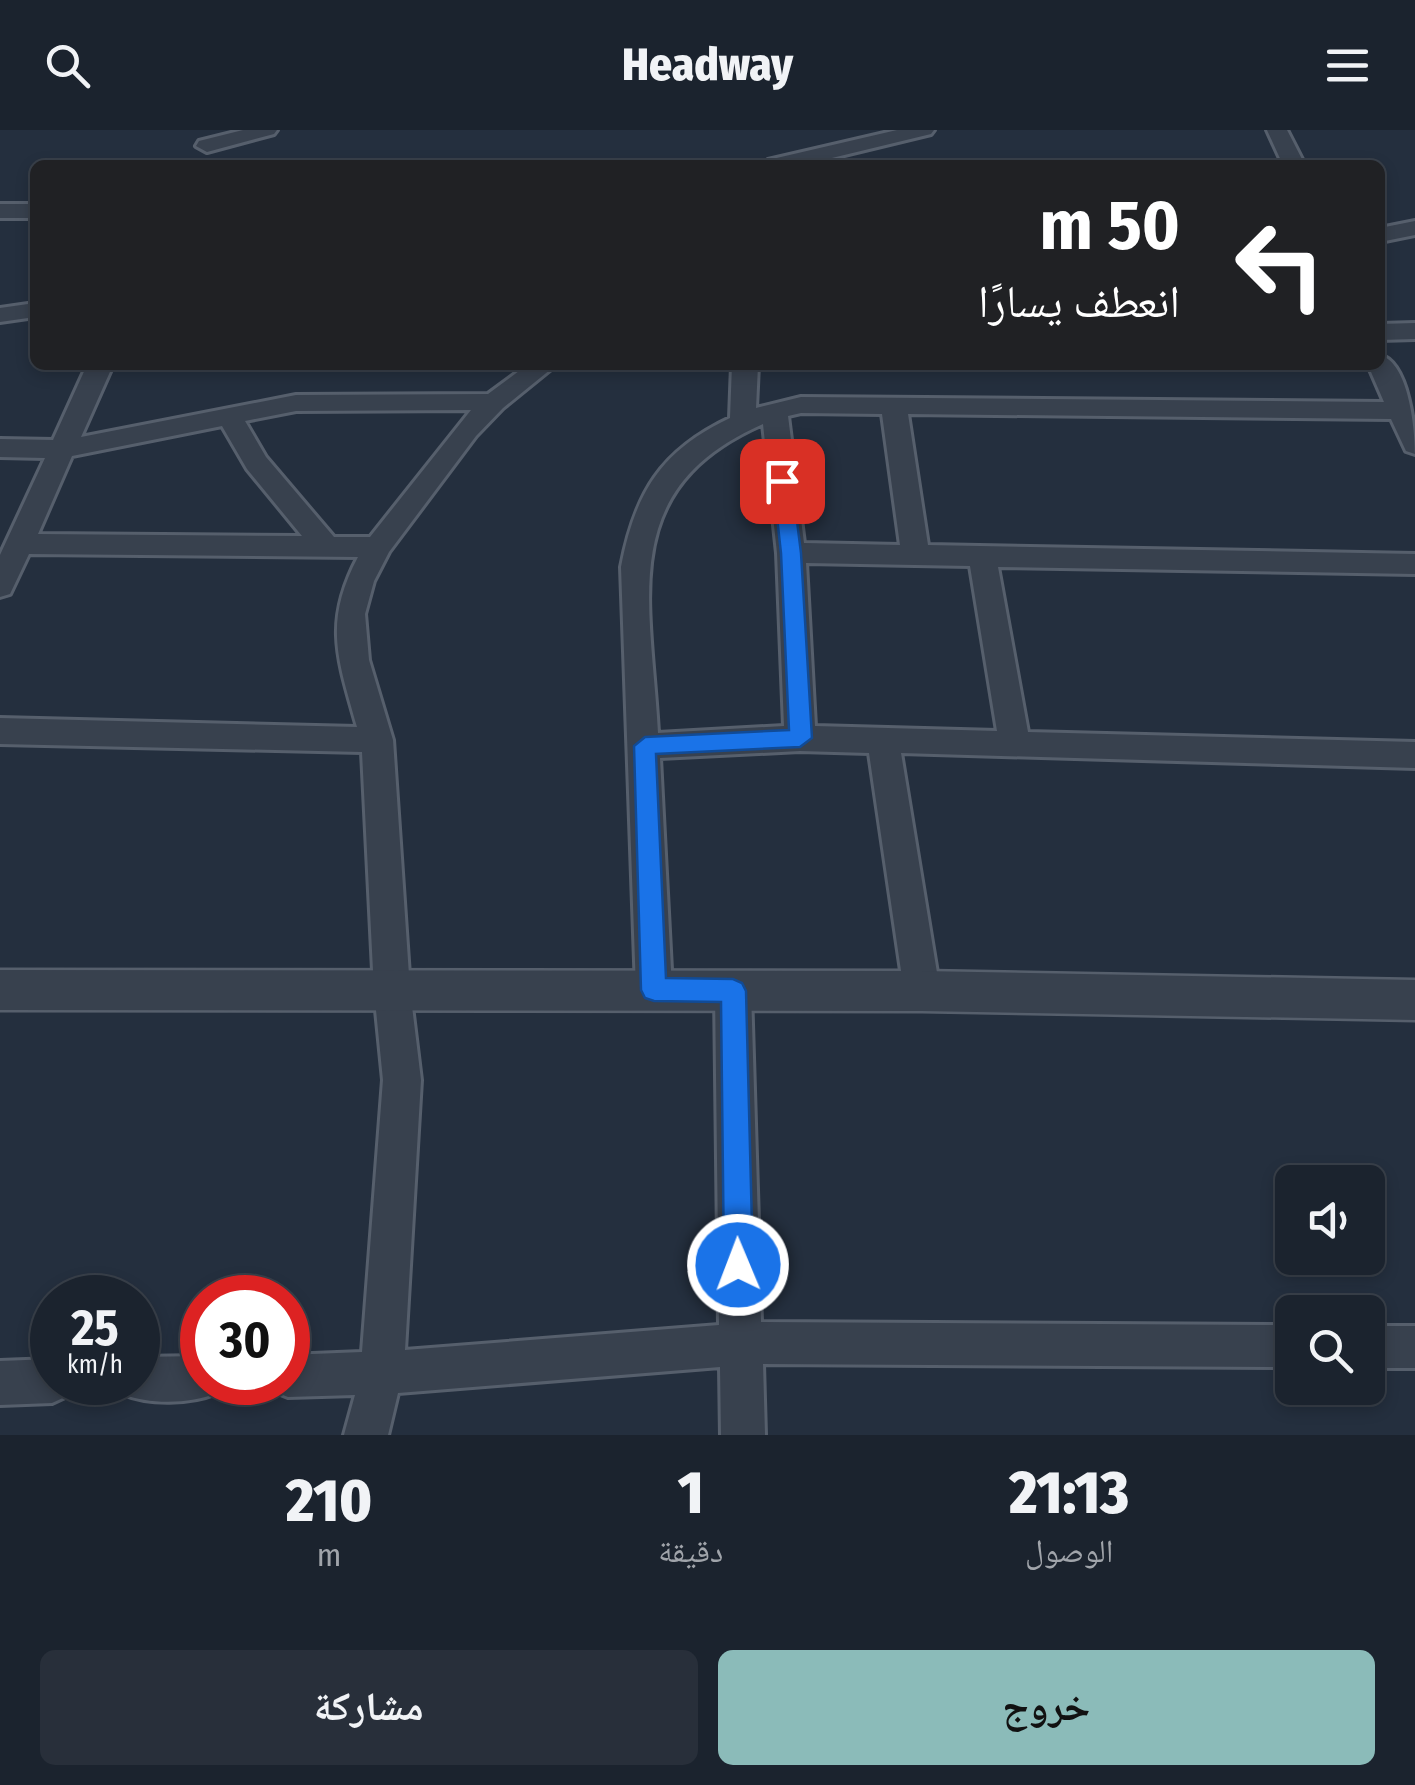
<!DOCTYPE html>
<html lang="ar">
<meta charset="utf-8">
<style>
body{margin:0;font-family:"Fira Sans Condensed","Noto Naskh Arabic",sans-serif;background:#282f3a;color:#f1f3f6;direction:rtl;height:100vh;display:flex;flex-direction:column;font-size:38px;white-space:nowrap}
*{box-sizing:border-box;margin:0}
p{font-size:32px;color:#a0a4aa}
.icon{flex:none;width:55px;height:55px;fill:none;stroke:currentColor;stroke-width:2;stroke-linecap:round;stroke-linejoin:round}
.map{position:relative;height:1305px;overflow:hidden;direction:ltr}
.drawer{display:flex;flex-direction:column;background:#1b232e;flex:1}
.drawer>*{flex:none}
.banner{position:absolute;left:30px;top:30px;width:1355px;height:210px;border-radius:15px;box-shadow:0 5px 15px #0003,0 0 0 2px #39404a;direction:rtl;background:#202124;color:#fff;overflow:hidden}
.tools{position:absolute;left:1275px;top:1035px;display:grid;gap:20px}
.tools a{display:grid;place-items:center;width:110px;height:110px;border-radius:15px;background:#1b232e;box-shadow:0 5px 15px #0003,0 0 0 2px #39404a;font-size:50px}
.speed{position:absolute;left:30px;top:1145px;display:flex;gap:20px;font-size:50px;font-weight:700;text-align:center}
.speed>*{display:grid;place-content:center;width:130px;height:130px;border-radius:50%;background:#1b232e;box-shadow:0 5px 15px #0003,0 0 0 2px #39404a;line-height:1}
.speed small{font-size:25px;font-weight:400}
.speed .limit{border:15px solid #d22;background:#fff;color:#111}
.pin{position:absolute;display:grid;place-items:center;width:85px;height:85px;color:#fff;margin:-42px;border-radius:20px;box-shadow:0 5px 15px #0006}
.me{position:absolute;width:110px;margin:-55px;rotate:359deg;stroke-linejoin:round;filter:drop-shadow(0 0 8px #0008)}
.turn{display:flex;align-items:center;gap:35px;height:210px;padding:0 40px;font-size:45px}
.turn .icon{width:130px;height:130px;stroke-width:2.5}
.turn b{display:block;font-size:70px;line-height:85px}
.eta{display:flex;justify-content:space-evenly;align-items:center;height:170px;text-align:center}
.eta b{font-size:60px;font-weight:800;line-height:70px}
.button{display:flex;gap:20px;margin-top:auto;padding:20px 40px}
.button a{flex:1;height:115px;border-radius:15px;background:#8bbbb9;color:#111;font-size:40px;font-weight:800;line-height:115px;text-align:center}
.button a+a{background:#282f3a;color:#f1f3f6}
header{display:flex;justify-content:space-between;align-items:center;height:130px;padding:0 40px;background:#1b232e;font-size:45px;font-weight:800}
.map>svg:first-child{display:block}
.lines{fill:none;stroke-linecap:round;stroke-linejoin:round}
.minor-casing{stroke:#565f6c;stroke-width:6}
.tertiary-casing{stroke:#565f6c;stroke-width:5}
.minor{fill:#38414e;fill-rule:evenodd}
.tertiary{fill:#38414e;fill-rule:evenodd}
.route{fill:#1a73e8;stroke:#114b97;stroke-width:2.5}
</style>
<header><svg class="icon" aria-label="menu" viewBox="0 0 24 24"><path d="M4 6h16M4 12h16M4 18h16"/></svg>Headway<svg class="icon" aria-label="search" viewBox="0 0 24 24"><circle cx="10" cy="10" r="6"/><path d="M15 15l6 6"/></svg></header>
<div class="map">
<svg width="1415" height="1305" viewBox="0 0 1415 1305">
<rect width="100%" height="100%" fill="#242f3e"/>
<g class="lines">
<g class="minor-casing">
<path id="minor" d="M243,0h34l-3,4 -67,18 -11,-6 3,-5z
M897,0h37l-3,4 -128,31h-38l3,-5z
M1267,0h20l18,35h-22z
M0,74h35v14h-35z
M1415,91v14l-35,7v-14z
M35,173v14l-35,5v-14z
M1415,193v16l-35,1v-16z
M1380,225c29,8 35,74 35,99l-9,-3 -15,-32 -483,-5 20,131 487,9v20l-417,-7 30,165 387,10v26l-514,-15 39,238 -5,12 -13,5 -13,-5 -5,-12 -35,-238 -69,-2 -140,7 12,231 -5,12 -13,4 -13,-4 -5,-12 -15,-422c14,-73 39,-116 109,-149l2,-53h26l-2,43 45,-11 583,5 -16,-37h12zM801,283l81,1 18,131 -96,-2 -16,-127zM763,294l14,129 7,173 -126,7c-7,-133 -43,-244 105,-309zM806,433l164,3 27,165 -182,-5z
M87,235h26l-32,72 215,-42 192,-1 39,-29h29l-53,43 -27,28 -87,116 -15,29 -9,33 4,46 24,80 17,250 11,90 -16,270 314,-25 -4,-334 5,-12 13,-5 13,5 5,12 10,331 531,3v42l-529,-3 2,71h-44l-1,-68 -322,26 -10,42h-44l11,-40 -67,2 -15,-6 -4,-9h19v-27l74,-3 21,-272 -9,-90 -12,-238 -362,-8v-26l357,9c-19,-68 -34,-104 1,-170l-329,-3 -19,40 -10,3v-42l45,-97 -45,-1v-18l53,1zM471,280l-101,127h-36l-68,-80 -21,-36 51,-10zM222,296l25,43 55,67 -264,-2 34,-78z
M1368,1196h47v42h-47z
M202,1226v26h20l-5,11c-26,11 -68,12 -94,1l-5,-12h20v-25z
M52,1229v23h21l-6,14 -15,7 -52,2v-44z"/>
</g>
<g class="tertiary-casing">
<path id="tertiary" d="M0,840l922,1 493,9v40l-493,-9 -922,-1z"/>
</g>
<use href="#minor" class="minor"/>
<use href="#tertiary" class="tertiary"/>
</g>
<path class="route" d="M782,344l10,7 9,72 11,185 -12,9 -144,7 10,224 67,1 9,4 4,8 7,274 -5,10 -10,4 -10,-4 -4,-10 -3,-263 -67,-1 -9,-3 -4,-8 -7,-244 11,-9 144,-7 -8,-177 -8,-72z"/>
</svg>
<div class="tools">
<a><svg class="icon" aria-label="sound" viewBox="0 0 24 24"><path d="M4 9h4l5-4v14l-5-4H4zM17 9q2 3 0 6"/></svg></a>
<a><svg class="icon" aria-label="search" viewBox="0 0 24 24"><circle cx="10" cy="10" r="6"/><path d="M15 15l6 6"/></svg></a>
</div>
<div class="speed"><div>25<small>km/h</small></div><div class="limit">30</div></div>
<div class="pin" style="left:782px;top:351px;background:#d93025"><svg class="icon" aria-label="arrive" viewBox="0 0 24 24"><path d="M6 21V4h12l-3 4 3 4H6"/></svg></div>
<svg class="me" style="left:738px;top:1135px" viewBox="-20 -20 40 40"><circle r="17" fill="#1a73e8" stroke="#fff" stroke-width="3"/><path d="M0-11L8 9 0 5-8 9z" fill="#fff"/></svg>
<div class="banner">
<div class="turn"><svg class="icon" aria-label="left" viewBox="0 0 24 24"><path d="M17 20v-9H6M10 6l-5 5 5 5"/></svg><div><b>50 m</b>انعطف يسارًا</div></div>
</div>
</div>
<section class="drawer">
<div class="eta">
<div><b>21:13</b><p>الوصول</p></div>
<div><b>1</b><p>دقيقة</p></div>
<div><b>210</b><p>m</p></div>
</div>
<div class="button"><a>خروج</a><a>مشاركة</a></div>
</section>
